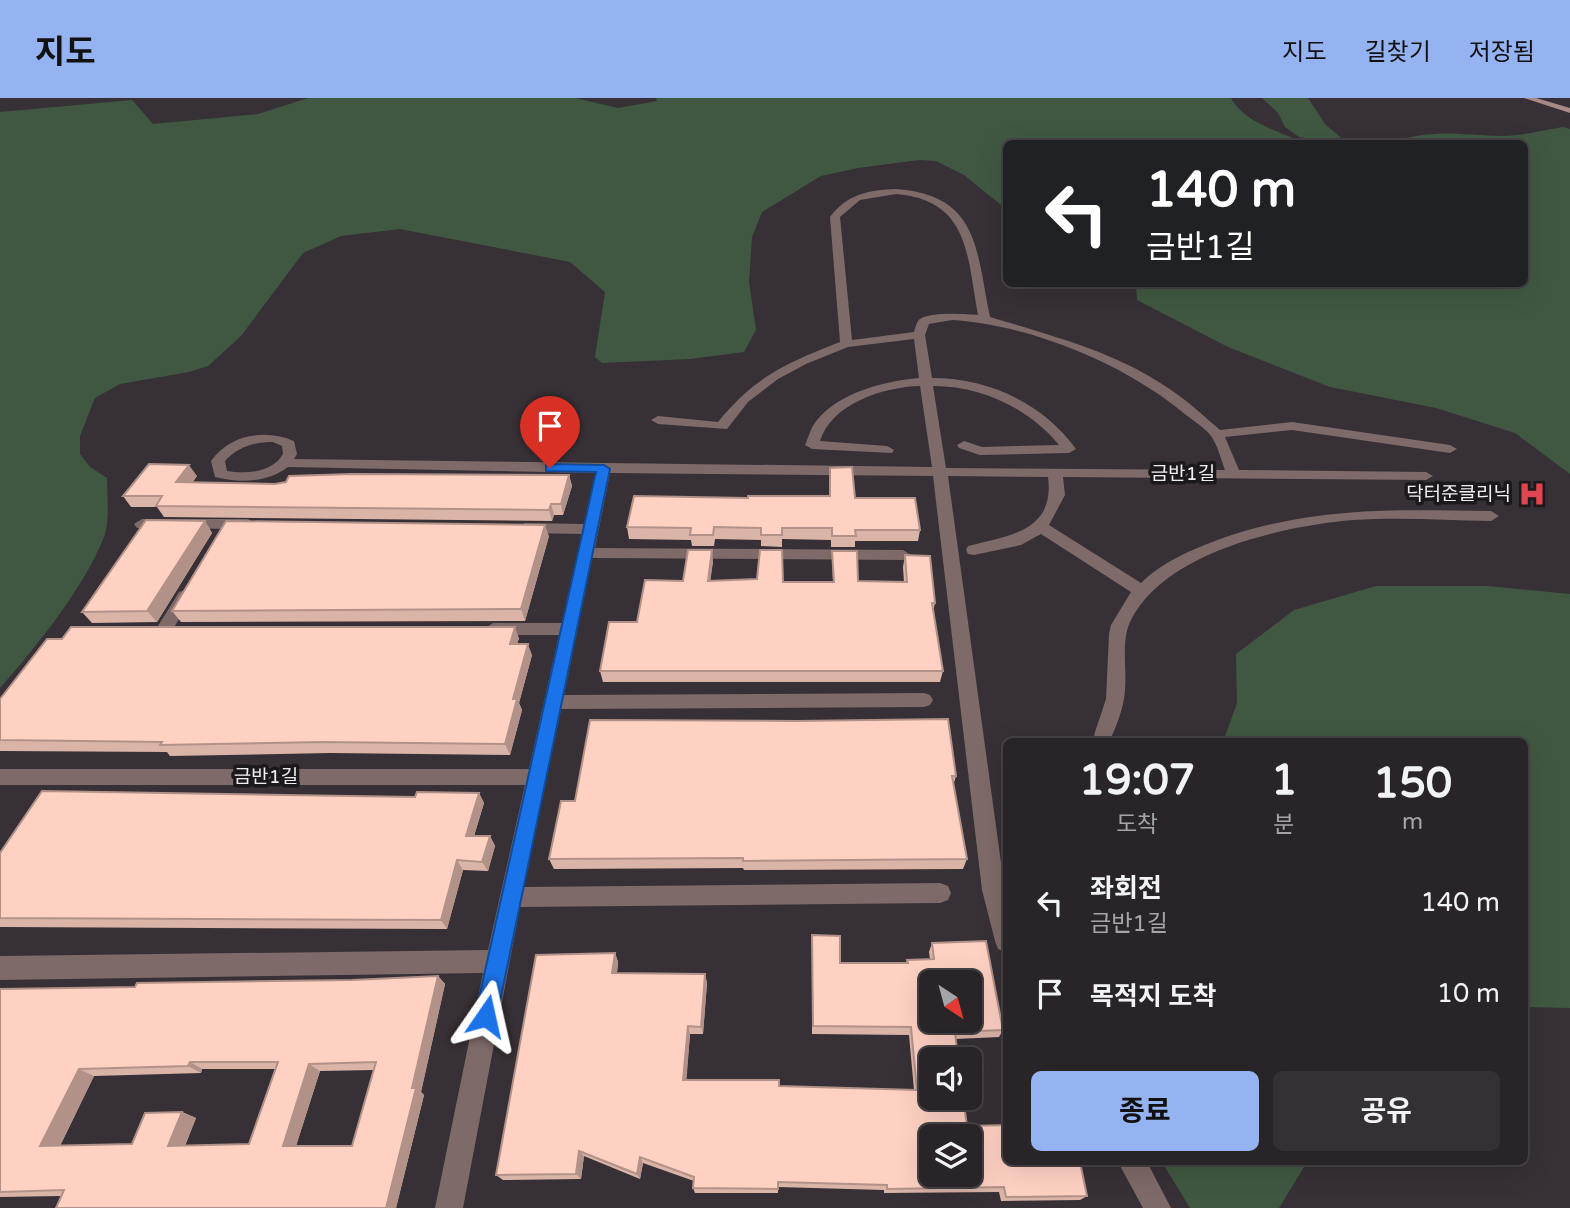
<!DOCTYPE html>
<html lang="ko">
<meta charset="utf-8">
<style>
body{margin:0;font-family:"Varela Round","Noto Sans KR",sans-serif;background:#353034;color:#f1f3f6;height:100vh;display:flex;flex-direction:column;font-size:26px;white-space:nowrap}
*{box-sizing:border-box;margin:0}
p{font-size:23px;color:#a5a4a8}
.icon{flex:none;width:38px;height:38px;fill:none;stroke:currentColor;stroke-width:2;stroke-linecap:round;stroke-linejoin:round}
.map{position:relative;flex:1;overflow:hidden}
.drawer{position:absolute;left:1003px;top:640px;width:525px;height:427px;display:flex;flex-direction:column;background:#292428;border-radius:10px;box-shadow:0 7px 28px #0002,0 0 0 2px #454145}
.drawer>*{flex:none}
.banner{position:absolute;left:1003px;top:42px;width:525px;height:147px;border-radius:10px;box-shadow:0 7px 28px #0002,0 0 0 2px #454145;background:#202124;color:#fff;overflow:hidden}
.needle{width:46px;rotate:144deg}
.tools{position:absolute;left:919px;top:872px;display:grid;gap:14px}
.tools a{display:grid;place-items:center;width:63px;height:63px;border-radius:10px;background:#292428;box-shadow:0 7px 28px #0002,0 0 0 2px #454145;font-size:35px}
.pin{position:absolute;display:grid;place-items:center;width:60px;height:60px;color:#fff;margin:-72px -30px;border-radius:50% 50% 50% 0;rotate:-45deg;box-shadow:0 0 7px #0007}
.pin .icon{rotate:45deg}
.me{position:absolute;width:77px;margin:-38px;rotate:11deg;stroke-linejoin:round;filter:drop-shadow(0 0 5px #0008)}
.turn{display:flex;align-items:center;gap:24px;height:147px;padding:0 28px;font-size:32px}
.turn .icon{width:91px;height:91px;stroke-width:2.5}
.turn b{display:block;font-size:49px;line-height:60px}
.eta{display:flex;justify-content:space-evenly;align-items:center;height:119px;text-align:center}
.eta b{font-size:42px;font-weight:700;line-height:49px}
.action{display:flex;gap:14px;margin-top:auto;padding:14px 28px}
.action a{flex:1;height:80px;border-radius:10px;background:#95b2f1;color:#111;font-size:28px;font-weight:700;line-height:80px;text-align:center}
.action a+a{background:#353034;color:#f1f3f6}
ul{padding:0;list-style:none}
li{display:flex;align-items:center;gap:21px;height:91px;padding:0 28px}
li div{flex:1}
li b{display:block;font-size:26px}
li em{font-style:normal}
header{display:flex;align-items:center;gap:42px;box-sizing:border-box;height:98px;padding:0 35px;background:#95b2f1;color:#111}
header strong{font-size:33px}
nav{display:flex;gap:38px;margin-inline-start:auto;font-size:24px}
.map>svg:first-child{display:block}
.green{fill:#405842}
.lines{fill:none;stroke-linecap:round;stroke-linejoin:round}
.street{fill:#7e6a68;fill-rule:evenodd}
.secondary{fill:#a78985;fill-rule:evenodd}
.wall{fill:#dbb4a8;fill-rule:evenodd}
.shaded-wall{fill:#b29288}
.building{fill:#ffd1c3;stroke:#b29288;stroke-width:2;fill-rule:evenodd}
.route{fill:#1a73e8;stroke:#114b97;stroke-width:2}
.labels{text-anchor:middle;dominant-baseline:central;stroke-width:7;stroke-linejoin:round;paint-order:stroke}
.street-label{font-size:19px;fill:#f0ecf0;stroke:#1c191c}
.poi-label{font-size:19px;fill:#f0ecf0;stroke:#1c191c;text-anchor:end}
</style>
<header>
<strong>지도</strong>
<nav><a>지도</a><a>길찾기</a><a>저장됨</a></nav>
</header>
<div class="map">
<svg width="1570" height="1110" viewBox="0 0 1570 1110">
<rect width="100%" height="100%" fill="#373036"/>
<path class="green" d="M308,0h267l43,10 39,-7 -1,-3h575c12,24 51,35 75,45l-300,1v65l-42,-34 -28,-14 -17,-1 -61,8 -37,8 -59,36 -10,25 -3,45 7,48 -12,22 -54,7 -88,4 -7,-6 10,-65 -35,-30 -170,-33 -59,7 -38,17 -62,83 -33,30 -19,6 -69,12 -25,14 -15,38v18l10,13 17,11c0,17 3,43 -3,59 -21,52 -67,109 -104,151v-576l132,-12 21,24 105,-10z
M1262,0h46l17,26 21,18h-21l-26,-5 -14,-10 -7,-14z
M1563,29l7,2v345l-55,-41 -79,-25 -106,-21 -102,-40 -91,-47 -1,-16h388v-140l-135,-1c45,-15 69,-8 114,-7 19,0 40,-6 60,-9z
M1376,488h111l83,8v414l-46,-1v-265h-301l14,-39 -1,-49 58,-44z
M1162,1064h145l-28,46h-89z"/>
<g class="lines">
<path class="street" d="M896,91c84,6 80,62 94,128 63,19 130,36 184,75 16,11 31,25 46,38l72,-8 158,23 7,4 -7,4 -158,-23 -67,7 14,33 187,2 7,4 -7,4 -363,-3 2,18 -16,30 92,58c21,-21 52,-34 79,-44 95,-33 173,-29 271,-28l8,5 -8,5c-46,-1 -92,-4 -138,-1 -70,6 -190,32 -223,102 -9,20 -3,46 -5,68 -1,17 -8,35 -15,50l-9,2 -7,-7 12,-36 3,-65 2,-9 20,-33 -90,-58 -20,11 -47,10 -6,-1 -2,-4 2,-4c41,-11 87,-14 80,-69l-100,-1 58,423v53l-8,-3 -3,-8 -13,-51 -49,-414 -323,-3 -15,75 308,2 8,5 -8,5 -311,-2 -28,137 360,-2 6,2 3,5 -3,5 -6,2 -363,2 -37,178 416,-4 8,3 3,7 -3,7 -8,3 -420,4 -57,301h-28l48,-235 -483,7v-24l488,-6 37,-165h-525v-16h529l30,-134h-66l-9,-6 9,-6h69l20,-89 -57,-1 -8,-5 8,-5 59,1 12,-51 -308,-6c-21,16 -49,16 -73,10l-4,-16c19,-27 54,-32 83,-20l3,13 -3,5 638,8 -12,-81c-36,1 -88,17 -100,55l67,5 7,4 -2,3 -80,-4 -7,-4c4,-9 6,-18 12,-25 23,-28 68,-39 102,-42l-5,-39 -66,8 -42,17 -28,15 -30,23 -21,27 -69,-5 -7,-4 7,-4 60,6c37,-46 69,-59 122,-80l-10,-125c17,-23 39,-27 66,-28zM896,96c74,6 71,63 82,121 -12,-1 -53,-4 -60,6 -2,4 -3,7 -4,11l-62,8 -12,-123 20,-17zM952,222c79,5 174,44 234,95 8,6 19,13 25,21 6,8 10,23 14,34l-279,-2 -13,-82c49,0 95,22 126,59l-77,2 -18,-6 -7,4 2,3 21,7 89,-2 7,-4c-33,-46 -88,-71 -144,-71l-7,-43 4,-11zM273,344l9,4 1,8c-11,19 -37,20 -56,17l-2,-10c13,-14 29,-19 48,-19z
M142,421h106l8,5 -8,5 -111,-1 -3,-4z
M185,492l8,6 -23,38h-12l-3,-4 3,-4 21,-34z
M1118,1064h29l24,46h-28z"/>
<path class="secondary" d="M1524,0h12l34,10v5z"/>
</g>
<path class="wall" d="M830,370l25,30 65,32 -2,11h-63v6h-24v-7l-49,-1v8l-21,-1v-6l-46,-1 -1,7h-22l-1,-6 -62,-1 -2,-12 121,-29 82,-2z
M569,377l3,11 -9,29h-9l-2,6 -388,-4 -7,-10h-26l-8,-11 74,-20 -5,7 83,1z
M205,423l7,12 -55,89 -65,1 -10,-11z
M549,438l-24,85 -344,1 -9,-11z
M832,453l26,30 46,1 -1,-15 2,-12 30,48 -2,9 10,59 -3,11h-337l-3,-11 37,-49 46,-41 30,-20 -3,20 123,1z
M519,540l-2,6 15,11 -13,48 3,7 -12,45 -180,-2 -160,3 -3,-4 -167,-1v-52z
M956,678l-3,10 14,73 -4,10 -219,1 -1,-2 -189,1 -5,-10 26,-58z
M479,695l5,10 -10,33h16l5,10 -7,25 -25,-1 -16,59 -447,-2v-74z
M812,837l28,28h66l1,-3 23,-1 -1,-7 3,-9 71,87 -4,7 -43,2 11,87 120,70 -7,4 -79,1 -2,-9 -115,1v-3l-106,-3v6h-83l-2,-5 1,-7 -51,-18 -3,16 -56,-23 -3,23 -78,1 -7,-5 119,-222 3,9 -1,11 88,1 2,9 -4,51h-13l-4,46 93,6 135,4 -5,-55 -97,-1z
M438,878l7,8 -24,108 3,3 -28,113h-340l5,-12 -61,1v-208l135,-2 217,-7zM202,971h73l-26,75 -64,2 11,-28 -14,-6 -50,32 -72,2 34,-70 107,-3zM374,972l-22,76h-56l24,-75z"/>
<path class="shaded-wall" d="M189,367l8,11 -14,18 -7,-12z
M569,377l3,11 -9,29 -2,-11z
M551,406l3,11 -2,6 -3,-11z
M205,423l7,12 -55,89 -10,-11z
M545,427l4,11 -24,85 -4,-12z
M712,452l1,11 -4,31 -1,-11z
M515,529l4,11 -5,17 -4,-11z
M528,546l4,11 -13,48 3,7 -12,45 -5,-11 8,-45z
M479,695l5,10 -13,43 -5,-10z
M490,738l5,10 -7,25 -6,-9z
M457,762l6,10 -16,59 -6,-9z
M615,855l3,9 -2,20 -4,-9z
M705,876l2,9 -4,51 -2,-7z
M438,878l7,8 -24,108 3,3 -28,113h-10z
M688,928l2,8 -4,53 -3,-7z
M190,964l12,7 -1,4 -13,-7z
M309,966l11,7 -26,81 -11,-6z
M79,971l15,7 -37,76 -17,-6z
M182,1014l14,6 -14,34 -14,-6z
M579,1053l5,5 -3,23 -5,-5z
M640,1059l3,6 -3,16 -3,-5z"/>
<path class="building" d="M149,366l40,1 -13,17 99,2 11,-2 3,-6 63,-2 217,1 -8,29h-10l-2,6 -393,-4 6,-10h-39z
M852,369l3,31h60l5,32h-65l1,6h-24v-8h-50v7h-21v-7l-47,-1 -1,8h-23l1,-7 -64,-1 7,-31 114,2v-2h82v-28z
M146,422l59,1 -58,90 -65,1z
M226,423l319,4 -24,84 -349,2z
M688,452h24l-4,31 49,-2 3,-29h22l1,32h51l-2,-31h25l1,30 49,1 -2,-27 25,1 5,47h-3l11,68h-343l9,-49h28l8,-42 38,1z
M71,529h444l-5,17h18l-15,55h4l-12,45 -182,-2 -163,3 2,-3 -162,-2v-41l47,-60h15z
M948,621l8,57h-4l15,83 -224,2v-3l-194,1 12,-58h14l15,-81 207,1z
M42,693l373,6 2,-5 62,1 -13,43h24l-8,26 -25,-2 -16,60 -441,-2v-65z
M812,837l28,1v27h68l-1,-3 27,-1 -2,-16 54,-2 17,89 -48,2 3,27h-27v38h32l4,29 39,-1v37h74l7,34 -81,1 -2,-10 -117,2v-4l-109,-3v7l-85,-1 1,-11 -54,-20 -3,17 -58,-23 -3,23 -80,1 40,-220 79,-2 -3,20 93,1 -4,53 -13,-1 -5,54h96v6l138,4 -6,-63 -98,-1zM931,884h39v38h-39zM931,1038h39v38h-39z
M438,878l-26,112h4l-30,120h-330l8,-18 -64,2v-203l135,-2 2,-4 215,-3zM190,964h88l-29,82 -81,2 14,-34 -37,1 -13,31 -92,2 39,-77 109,-3zM376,964l-24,84h-69l26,-82z"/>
<path class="route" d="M550,366l54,1 6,4 -113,547 -3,8 -8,3 -8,-3 -3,-8 121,-544 -50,-1v-6z"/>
<defs>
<g id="hospital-bare" transform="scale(2.1)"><path d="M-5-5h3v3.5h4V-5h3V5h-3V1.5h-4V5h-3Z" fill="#e0444e" stroke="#1c191c" stroke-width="2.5" paint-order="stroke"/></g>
</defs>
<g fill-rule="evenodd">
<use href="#hospital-bare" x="1532" y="396"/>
</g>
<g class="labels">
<g class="street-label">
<text x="1183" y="376">금반1길</text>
<text x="266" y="679">금반1길</text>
</g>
<g class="poi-label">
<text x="1511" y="396">닥터준클리닉</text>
</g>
</g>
</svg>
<div class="tools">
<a><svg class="needle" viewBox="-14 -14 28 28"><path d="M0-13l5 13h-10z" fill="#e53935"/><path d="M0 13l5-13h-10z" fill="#a5a4a8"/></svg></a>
<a><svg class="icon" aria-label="sound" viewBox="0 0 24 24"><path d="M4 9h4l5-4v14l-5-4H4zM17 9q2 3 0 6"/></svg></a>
<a><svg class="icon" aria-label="layers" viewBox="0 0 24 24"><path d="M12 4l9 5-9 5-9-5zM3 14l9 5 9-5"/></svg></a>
</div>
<div class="pin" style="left:550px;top:370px;background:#d93025"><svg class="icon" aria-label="arrive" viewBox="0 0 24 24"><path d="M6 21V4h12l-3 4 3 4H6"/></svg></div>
<svg class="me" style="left:486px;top:918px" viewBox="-20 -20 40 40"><path d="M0-17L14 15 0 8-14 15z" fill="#1a73e8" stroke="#fff" stroke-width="4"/></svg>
<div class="banner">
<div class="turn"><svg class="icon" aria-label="left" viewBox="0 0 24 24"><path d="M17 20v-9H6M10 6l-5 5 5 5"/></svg><div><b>140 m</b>금반1길</div></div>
</div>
<section class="drawer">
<div class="eta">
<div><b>19:07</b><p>도착</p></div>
<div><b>1</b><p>분</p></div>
<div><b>150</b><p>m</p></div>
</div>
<ul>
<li><svg class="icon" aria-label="left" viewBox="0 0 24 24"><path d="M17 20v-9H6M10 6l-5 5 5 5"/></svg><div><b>좌회전</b><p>금반1길</p></div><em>140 m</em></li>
<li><svg class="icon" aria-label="arrive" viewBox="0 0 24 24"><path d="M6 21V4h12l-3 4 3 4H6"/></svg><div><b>목적지 도착</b></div><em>10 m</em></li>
</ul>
<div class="action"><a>종료</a><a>공유</a></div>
</section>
</div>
